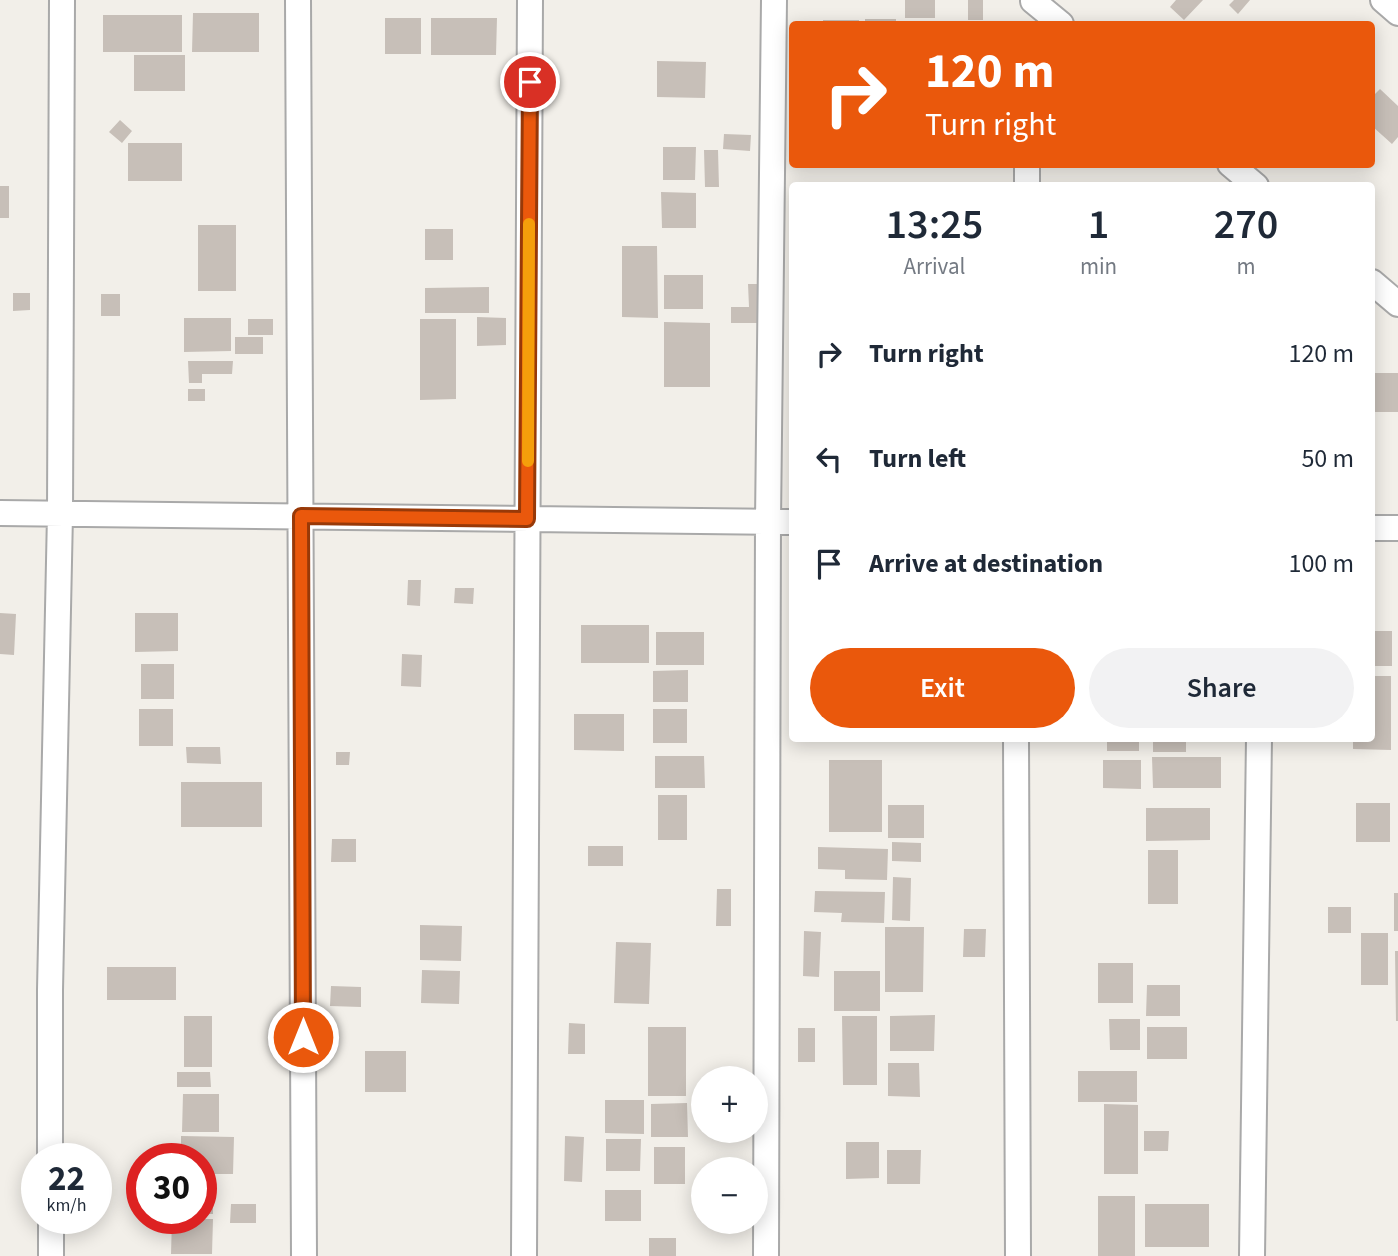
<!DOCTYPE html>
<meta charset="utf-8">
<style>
body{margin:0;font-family:"Source Sans 3",sans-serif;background:#f2f2f3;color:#1f2937;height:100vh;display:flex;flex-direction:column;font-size:26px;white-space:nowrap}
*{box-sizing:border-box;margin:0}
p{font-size:23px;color:#747a83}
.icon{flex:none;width:38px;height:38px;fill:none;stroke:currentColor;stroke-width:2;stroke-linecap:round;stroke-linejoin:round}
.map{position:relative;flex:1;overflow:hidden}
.drawer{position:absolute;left:789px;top:182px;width:586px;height:560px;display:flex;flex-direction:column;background:#fff;border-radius:7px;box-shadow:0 4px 18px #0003}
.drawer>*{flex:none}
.top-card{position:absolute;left:789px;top:21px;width:586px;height:147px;border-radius:7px;box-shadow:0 4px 18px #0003;background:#ea580c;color:#fff;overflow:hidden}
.fabs{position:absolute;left:691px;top:1066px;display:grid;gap:14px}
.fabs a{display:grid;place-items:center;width:77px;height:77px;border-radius:50%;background:#fff;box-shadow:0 4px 18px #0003;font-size:35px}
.speed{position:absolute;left:21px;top:1143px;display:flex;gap:14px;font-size:35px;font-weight:700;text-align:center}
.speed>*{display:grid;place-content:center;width:91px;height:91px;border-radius:50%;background:#fff;box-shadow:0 4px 18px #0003;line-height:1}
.speed small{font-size:18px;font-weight:400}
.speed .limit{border:10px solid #d22;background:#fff;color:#111}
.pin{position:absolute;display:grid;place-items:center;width:60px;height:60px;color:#fff;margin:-30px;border:4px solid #fff;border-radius:50%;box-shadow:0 2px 7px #0007}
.me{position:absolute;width:77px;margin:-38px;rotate:0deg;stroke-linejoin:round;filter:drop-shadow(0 0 5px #0008)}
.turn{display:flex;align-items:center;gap:24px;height:147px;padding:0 21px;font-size:32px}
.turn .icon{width:91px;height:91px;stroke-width:2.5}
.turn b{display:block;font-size:49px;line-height:60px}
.eta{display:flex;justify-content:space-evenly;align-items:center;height:119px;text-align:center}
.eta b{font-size:42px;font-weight:600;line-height:49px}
.button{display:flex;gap:14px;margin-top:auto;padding:14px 21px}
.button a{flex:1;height:80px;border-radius:42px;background:#ea580c;color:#fff;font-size:28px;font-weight:600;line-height:80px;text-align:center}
.button a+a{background:#f2f2f3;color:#1f2937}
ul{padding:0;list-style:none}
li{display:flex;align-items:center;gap:21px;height:105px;padding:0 21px}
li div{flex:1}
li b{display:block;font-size:26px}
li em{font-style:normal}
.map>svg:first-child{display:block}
.building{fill:#c7bfb8}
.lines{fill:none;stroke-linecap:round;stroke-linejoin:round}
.street-casing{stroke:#a9a9a9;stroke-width:28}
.street{stroke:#fff;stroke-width:24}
.route-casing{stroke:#983908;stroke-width:18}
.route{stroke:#ea580c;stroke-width:12}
.slow{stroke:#f59e0b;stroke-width:12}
</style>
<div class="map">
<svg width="1398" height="1256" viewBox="0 0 1398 1256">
<rect width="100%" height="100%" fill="#f2efe9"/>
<path class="building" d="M905,0h30v18h-30z
M968,0h15v20h-15z
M1176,0h27l-19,20 -14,-13z
M1234,0h16l-12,14 -9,-9z
M193,13h66v39h-67z
M103,15h79v37h-79z
M385,18h36v36h-36z
M431,18h66l-1,37h-65z
M865,19h31v5h-31z
M823,20h36v4h-36z
M902,21h30v3h-30z
M134,55h51v36h-51z
M657,61l49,1 -1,36 -48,-1z
M1380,89l18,17v31l-6,7 -20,-18v-29z
M120,120l12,11 -10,12 -13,-11z
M724,134l27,1 -1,16 -27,-2z
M128,143h54v38h-54z
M663,147h33l-1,33h-32z
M704,150h14l1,37h-14z
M0,186h9v32h-9z
M661,192l35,1v35h-34z
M198,225h38v66h-38z
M425,229h28v31h-28z
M622,246h35l1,72 -36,-1z
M664,275h39v34h-39z
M748,284h14l-1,39h-30v-16h18z
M489,287v26h-64v-25z
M13,293h17v17l-17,1z
M101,294h19v22h-19z
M477,317l29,1v27l-29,1z
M184,318h47v33l-47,1z
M248,319h25v16h-25z
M420,319h36v80l-36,1z
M664,322l46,1v64h-46z
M235,337h28v17h-28z
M188,361h45l-1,13h-30v9h-13z
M1372,373h26v39h-26z
M188,389h17v12h-17z
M408,580h13l-1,26 -13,-1z
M455,588h19l-1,16 -19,-1z
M0,613l16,1 -2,41 -14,-1z
M135,613h43v38l-43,1z
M581,625h68v38h-68z
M1372,631h20v35h-20z
M656,632h48v33h-48z
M402,654l20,1 -1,32 -20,-1z
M141,664h33v35h-33z
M688,670v32h-35v-31z
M1372,676h19v74l-38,-1v-11h19z
M139,709h34v37h-34z
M653,709h34v34h-34z
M574,714h50v37l-50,-1z
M1107,738h32v13h-32z
M1153,738h33v14h-33z
M186,747h34l1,17 -34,-1z
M336,752h14l-1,13h-13z
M655,756h49l1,32h-50z
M1152,757h69v31h-68z
M829,760h53v72h-53z
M1103,760h38v29l-38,-1z
M181,782h81v45h-81z
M658,795h29v45h-29z
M1356,803h34v39h-34z
M888,805h36v33h-36z
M1146,808h64v32l-64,1z
M332,839h24v23h-25z
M892,842l29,1v19l-29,-1z
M588,846h35v20h-35z
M818,847l70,2 -1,31 -42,-1v-9l-27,-1z
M1148,850h30v54h-30z
M893,877l18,1 -1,43 -18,-1z
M717,889h14v37h-15z
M815,891l70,1 -1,31 -43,-1 1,-9 -28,-1z
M1394,893h4v38h-4z
M1328,907h23v26h-23z
M420,925l42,1 -1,35 -41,-1z
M885,927h39l-1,65h-38z
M964,929h22l-1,28h-22z
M804,931l17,1 -2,45 -16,-1z
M1361,933h27v52h-27z
M616,942l35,1 -2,61 -35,-1z
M1395,951h3v70h-2z
M1098,963h35v40h-35z
M107,967h69v33h-69z
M422,970l38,1 -1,33 -38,-1z
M834,971h46v40h-46z
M1147,985h33v31h-34z
M331,986l30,1v20l-31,-1z
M935,1015l-1,36h-44v-35z
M184,1016h28v51h-28z
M842,1016h35v69h-34z
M1109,1019h31v31h-30z
M569,1023l16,1v30h-17z
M648,1027h38v69h-38z
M1147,1027h40v32h-40z
M798,1028h17v34h-17z
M365,1051h41v41h-41z
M888,1063h31l1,34 -32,-1z
M1078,1071h59v31h-59z
M177,1072h33l1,15h-34z
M183,1094h36v38h-37z
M605,1100h39v34l-39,-1z
M687,1103l1,34h-37v-33z
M1104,1104l34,1v69h-34z
M1144,1131h25l-1,20h-24z
M181,1136l53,1 -1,37h-32v-16h-20z
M565,1136l19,1 -2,45 -18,-1z
M606,1139h35l-1,32h-34z
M846,1142h33v36l-33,1z
M654,1147h31v37h-31z
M887,1150h34l-1,34h-33z
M201,1178h12v36h-12z
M605,1190h36v31h-36z
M1098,1196h37v60h-37z
M231,1204h25v19h-26z
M1145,1204h64v43h-64z
M172,1219h41l-1,35h-41z
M649,1238h27v18h-27z"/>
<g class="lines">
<g class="street-casing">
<path id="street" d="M298,0l6,1256
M1383,0l15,13
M1033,1l28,23
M1230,164l26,22
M1027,186v-22
M1372,282l26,22
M0,513l793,9
M1372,528h26
M1016,738l2,518
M50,1158v-168l10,-476 2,-514
M51,1218v38
M524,1256l6,-1256
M766,1256l2,-735 6,-521
M1252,1256l7,-518"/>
</g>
<use href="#street" class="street"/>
</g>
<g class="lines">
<g class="route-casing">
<path id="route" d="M303,1037l-2,-521 226,3 3,-437"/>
</g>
<use href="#route" class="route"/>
<path class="slow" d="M528,461l1,-237"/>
</g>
</svg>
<div class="fabs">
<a>+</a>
<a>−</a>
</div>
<div class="speed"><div>22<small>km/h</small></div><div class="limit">30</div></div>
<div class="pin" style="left:530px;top:82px;background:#d93025"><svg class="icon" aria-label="arrive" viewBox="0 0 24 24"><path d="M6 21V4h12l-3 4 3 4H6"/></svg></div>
<svg class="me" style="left:303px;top:1037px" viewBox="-20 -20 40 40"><circle r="17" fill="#ea580c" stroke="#fff" stroke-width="3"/><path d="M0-11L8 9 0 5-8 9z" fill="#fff"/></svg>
<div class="top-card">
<div class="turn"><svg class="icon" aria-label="right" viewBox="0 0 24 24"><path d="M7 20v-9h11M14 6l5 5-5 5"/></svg><div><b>120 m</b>Turn right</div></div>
</div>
<section class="drawer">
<div class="eta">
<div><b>13:25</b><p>Arrival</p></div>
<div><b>1</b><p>min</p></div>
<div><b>270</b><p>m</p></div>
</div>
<ul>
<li><svg class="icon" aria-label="right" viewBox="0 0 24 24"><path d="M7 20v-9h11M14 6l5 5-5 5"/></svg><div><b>Turn right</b></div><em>120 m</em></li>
<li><svg class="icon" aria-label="left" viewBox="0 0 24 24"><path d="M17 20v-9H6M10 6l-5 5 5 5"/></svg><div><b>Turn left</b></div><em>50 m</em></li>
<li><svg class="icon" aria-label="arrive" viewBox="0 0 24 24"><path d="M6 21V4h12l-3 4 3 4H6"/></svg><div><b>Arrive at destination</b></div><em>100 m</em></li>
</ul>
<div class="button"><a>Exit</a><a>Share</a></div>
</section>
</div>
